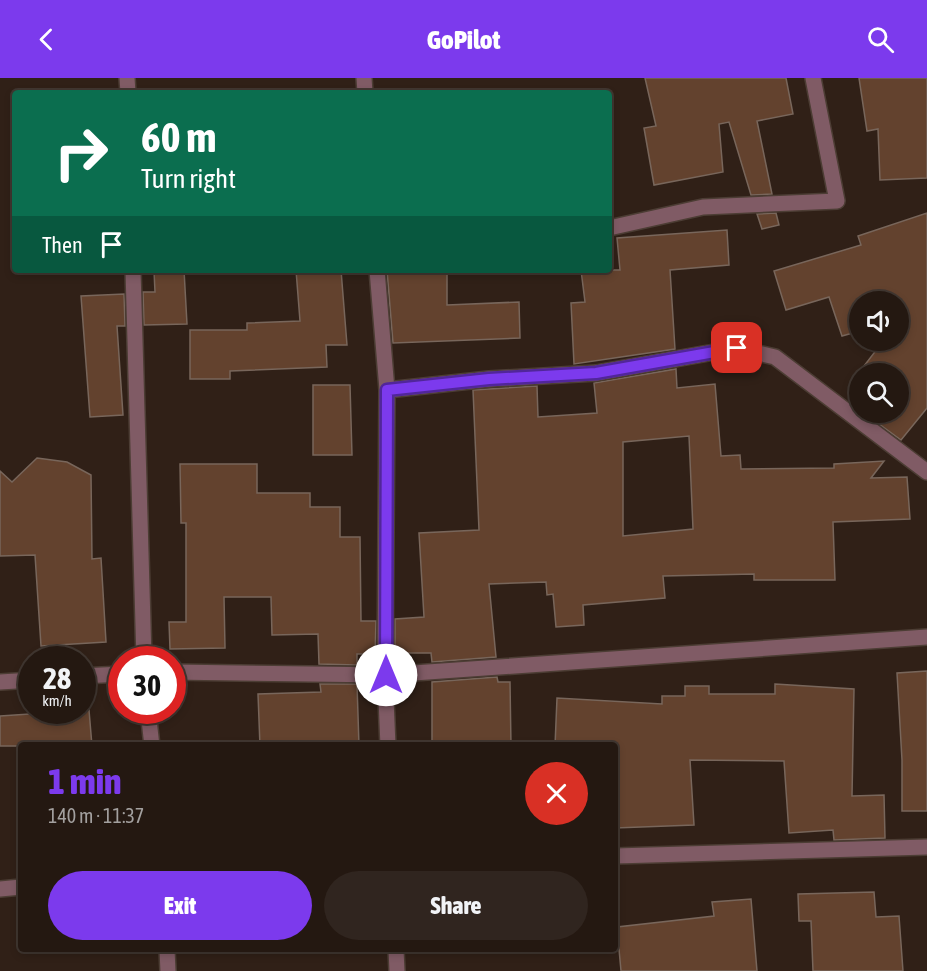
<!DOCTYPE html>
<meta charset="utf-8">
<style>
body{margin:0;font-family:"Asap Condensed",sans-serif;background:#30251f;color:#f1f3f6;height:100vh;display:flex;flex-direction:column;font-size:22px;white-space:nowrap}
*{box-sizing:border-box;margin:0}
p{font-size:20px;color:#a3a09f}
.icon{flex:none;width:33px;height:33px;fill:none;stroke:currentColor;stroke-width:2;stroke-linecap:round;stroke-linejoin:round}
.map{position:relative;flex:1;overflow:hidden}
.side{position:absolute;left:18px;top:664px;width:600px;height:210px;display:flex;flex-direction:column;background:#241811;border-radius:6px;box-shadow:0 3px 9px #0003,0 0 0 2px #413731}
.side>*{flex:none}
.banner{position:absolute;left:12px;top:12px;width:600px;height:183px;border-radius:6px;box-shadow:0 3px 9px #0003,0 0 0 2px #413731;background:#0b6e4f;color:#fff;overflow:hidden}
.fabs{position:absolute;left:849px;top:213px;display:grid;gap:12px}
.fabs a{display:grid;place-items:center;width:60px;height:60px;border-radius:50%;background:#241811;box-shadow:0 3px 9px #0003,0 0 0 2px #413731;font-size:30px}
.speed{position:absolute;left:18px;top:568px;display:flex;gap:12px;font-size:30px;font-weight:700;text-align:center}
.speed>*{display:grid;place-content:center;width:78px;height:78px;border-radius:50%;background:#241811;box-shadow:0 3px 9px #0003,0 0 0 2px #413731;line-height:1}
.speed small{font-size:15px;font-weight:400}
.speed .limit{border:9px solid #d22;background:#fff;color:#111}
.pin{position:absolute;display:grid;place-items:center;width:51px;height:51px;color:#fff;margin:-26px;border-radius:12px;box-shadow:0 3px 9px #0006}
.me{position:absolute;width:66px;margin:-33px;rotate:0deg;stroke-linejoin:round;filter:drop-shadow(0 0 4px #0008)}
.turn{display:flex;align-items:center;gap:21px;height:126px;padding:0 30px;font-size:27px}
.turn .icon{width:78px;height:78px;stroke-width:2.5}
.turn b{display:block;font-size:42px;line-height:51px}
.then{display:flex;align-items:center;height:57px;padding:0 30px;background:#0003;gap:12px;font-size:22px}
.round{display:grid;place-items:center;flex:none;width:63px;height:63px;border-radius:32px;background:#30251f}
.headline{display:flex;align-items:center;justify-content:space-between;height:102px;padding:0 30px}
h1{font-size:36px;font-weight:800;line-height:45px;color:#7c3aed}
.action{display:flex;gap:12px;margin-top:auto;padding:12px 30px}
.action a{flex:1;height:69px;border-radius:36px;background:#7c3aed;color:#fff;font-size:24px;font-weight:800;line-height:69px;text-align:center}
.action a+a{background:#30251f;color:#f1f3f6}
header{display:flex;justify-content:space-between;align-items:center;height:78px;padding:0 30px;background:#7c3aed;color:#fff;font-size:27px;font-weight:800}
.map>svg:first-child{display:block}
.building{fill:#63422e;stroke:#78665b;stroke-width:1.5;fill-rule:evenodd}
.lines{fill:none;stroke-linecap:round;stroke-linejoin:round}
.minor-casing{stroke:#4c3d34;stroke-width:18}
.minor{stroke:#805b65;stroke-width:15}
.route-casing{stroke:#51269a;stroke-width:15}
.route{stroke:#7c3aed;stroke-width:10}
</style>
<header><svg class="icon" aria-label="back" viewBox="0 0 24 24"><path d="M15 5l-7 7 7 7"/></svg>GoPilot<svg class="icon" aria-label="search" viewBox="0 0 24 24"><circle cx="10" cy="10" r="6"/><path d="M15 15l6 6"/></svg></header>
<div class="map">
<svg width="927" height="893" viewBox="0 0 927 893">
<rect width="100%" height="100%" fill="#302017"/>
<path class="building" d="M645,0h141l7,36 -36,7 15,73 -21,1 -22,-73 -10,2 4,48 -69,13 -10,-57 12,-2z
M859,0h68v100l-47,2 -2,-51 -11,2z
M776,135l3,12 -17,4 -5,-15z
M927,135v195l-26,32 -30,-22 5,-6h22v-38h-38v9l-6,-4 30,-39h14v-18l4,-4 -4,1v-17h-38v29l-18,5 -13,-39 -43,13 -12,-39 87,-26 -3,-9z
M727,152l2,35 -59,5 5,79 -101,15 -3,-61 14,-1 -4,-32h39l-3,-32z
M171,192h13l3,54 -43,1 -1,-33h12l-1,-21z
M296,192h45l6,75h-21l1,22 -97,4v8h-40v-49h57v-7l53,-2z
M387,192h60v35l72,-3 1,36 -127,5z
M124,216l1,32h-8l6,89 -33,2 -9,-121z
M676,291l1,19 38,-4 6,72 19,-1 1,14 93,-1v-4l50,-3 -13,17 36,-1 3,42 -77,3 2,58h-81v-6l-91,2 2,22 -82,7 1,20 -28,2 -3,-33 -6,1 -1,-13 -57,2 7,73 -64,5 -1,-9h-36v-34l29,-2 -5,-84 60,-3 -6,-140 64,-4 1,31 59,-4 -3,-30zM689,358l4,93 -70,7v-94z
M313,307h37l2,70h-39z
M37,380l30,4 24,13 1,84 9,-1 5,84 -65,4 -6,-91 -35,1v-85l12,11z
M180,386h77v29h53v14h30v30h20l1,84h15l-1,33h-18v11l-38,-1 -1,-30 -46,1 -1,-38h-47l1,51 -55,1 -1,-27h17v-99h-5z
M927,593v140h-25v-51l-5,-87z
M497,599l1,5h12l1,64h-79v-64z
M320,606h37l2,62h-99l-2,-52 63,-2z
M775,606l79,5 -2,107 32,-1 1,43 -51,2 -1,-10 -44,3 -5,-72 -94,-1 4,65 -79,3v-82h-60l2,-48 105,6v-8h23v-10h24v8h66z
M89,632l3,36h-92v-30z
M874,814l2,25 23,-1 4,55h-90l-2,-50h-12l-1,-27z
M751,821l6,72h-136l-4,-44 97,-11 -2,-14z"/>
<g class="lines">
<g class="minor-casing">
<path id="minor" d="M127,0l1,15
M364,0l1,15
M609,150l94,-21 134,-6 -24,-123
M133,192l11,390
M377,192l10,120 -2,285 3,71
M387,312l102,-11 107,-6 141,-25 38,9 152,115
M172,594l213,3 542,-38
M82,598l40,-2
M0,604l32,-2
M148,633l4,35
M615,778l312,-9
M0,811l21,-2
M167,872l1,21
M396,872l1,21"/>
</g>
<use href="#minor" class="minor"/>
</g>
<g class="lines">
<g class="route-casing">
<path id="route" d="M386,597l1,-285 102,-11 107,-6 141,-25"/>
</g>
<use href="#route" class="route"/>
</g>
</svg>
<div class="fabs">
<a><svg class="icon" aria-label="sound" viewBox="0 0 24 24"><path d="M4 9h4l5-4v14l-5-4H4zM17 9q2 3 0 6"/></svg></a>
<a><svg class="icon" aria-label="search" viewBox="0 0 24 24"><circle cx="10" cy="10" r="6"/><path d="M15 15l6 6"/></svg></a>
</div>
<div class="speed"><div>28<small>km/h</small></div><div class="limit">30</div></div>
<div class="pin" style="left:737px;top:270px;background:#d93025"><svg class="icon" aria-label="arrive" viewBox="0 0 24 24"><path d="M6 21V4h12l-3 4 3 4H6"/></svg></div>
<svg class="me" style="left:386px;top:597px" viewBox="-20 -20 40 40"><circle r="19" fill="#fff"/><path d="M0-13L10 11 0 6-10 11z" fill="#7c3aed"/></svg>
<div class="banner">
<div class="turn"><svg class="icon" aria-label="right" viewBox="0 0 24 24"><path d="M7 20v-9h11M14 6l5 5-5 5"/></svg><div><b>60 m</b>Turn right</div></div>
<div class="then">Then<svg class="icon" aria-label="arrive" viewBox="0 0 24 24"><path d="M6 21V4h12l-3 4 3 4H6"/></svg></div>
</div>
<section class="side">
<div class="headline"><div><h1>1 min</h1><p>140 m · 11:37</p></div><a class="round" style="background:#d93025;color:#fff"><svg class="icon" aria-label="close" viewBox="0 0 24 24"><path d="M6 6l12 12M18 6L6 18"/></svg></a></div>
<div class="action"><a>Exit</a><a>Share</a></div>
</section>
</div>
